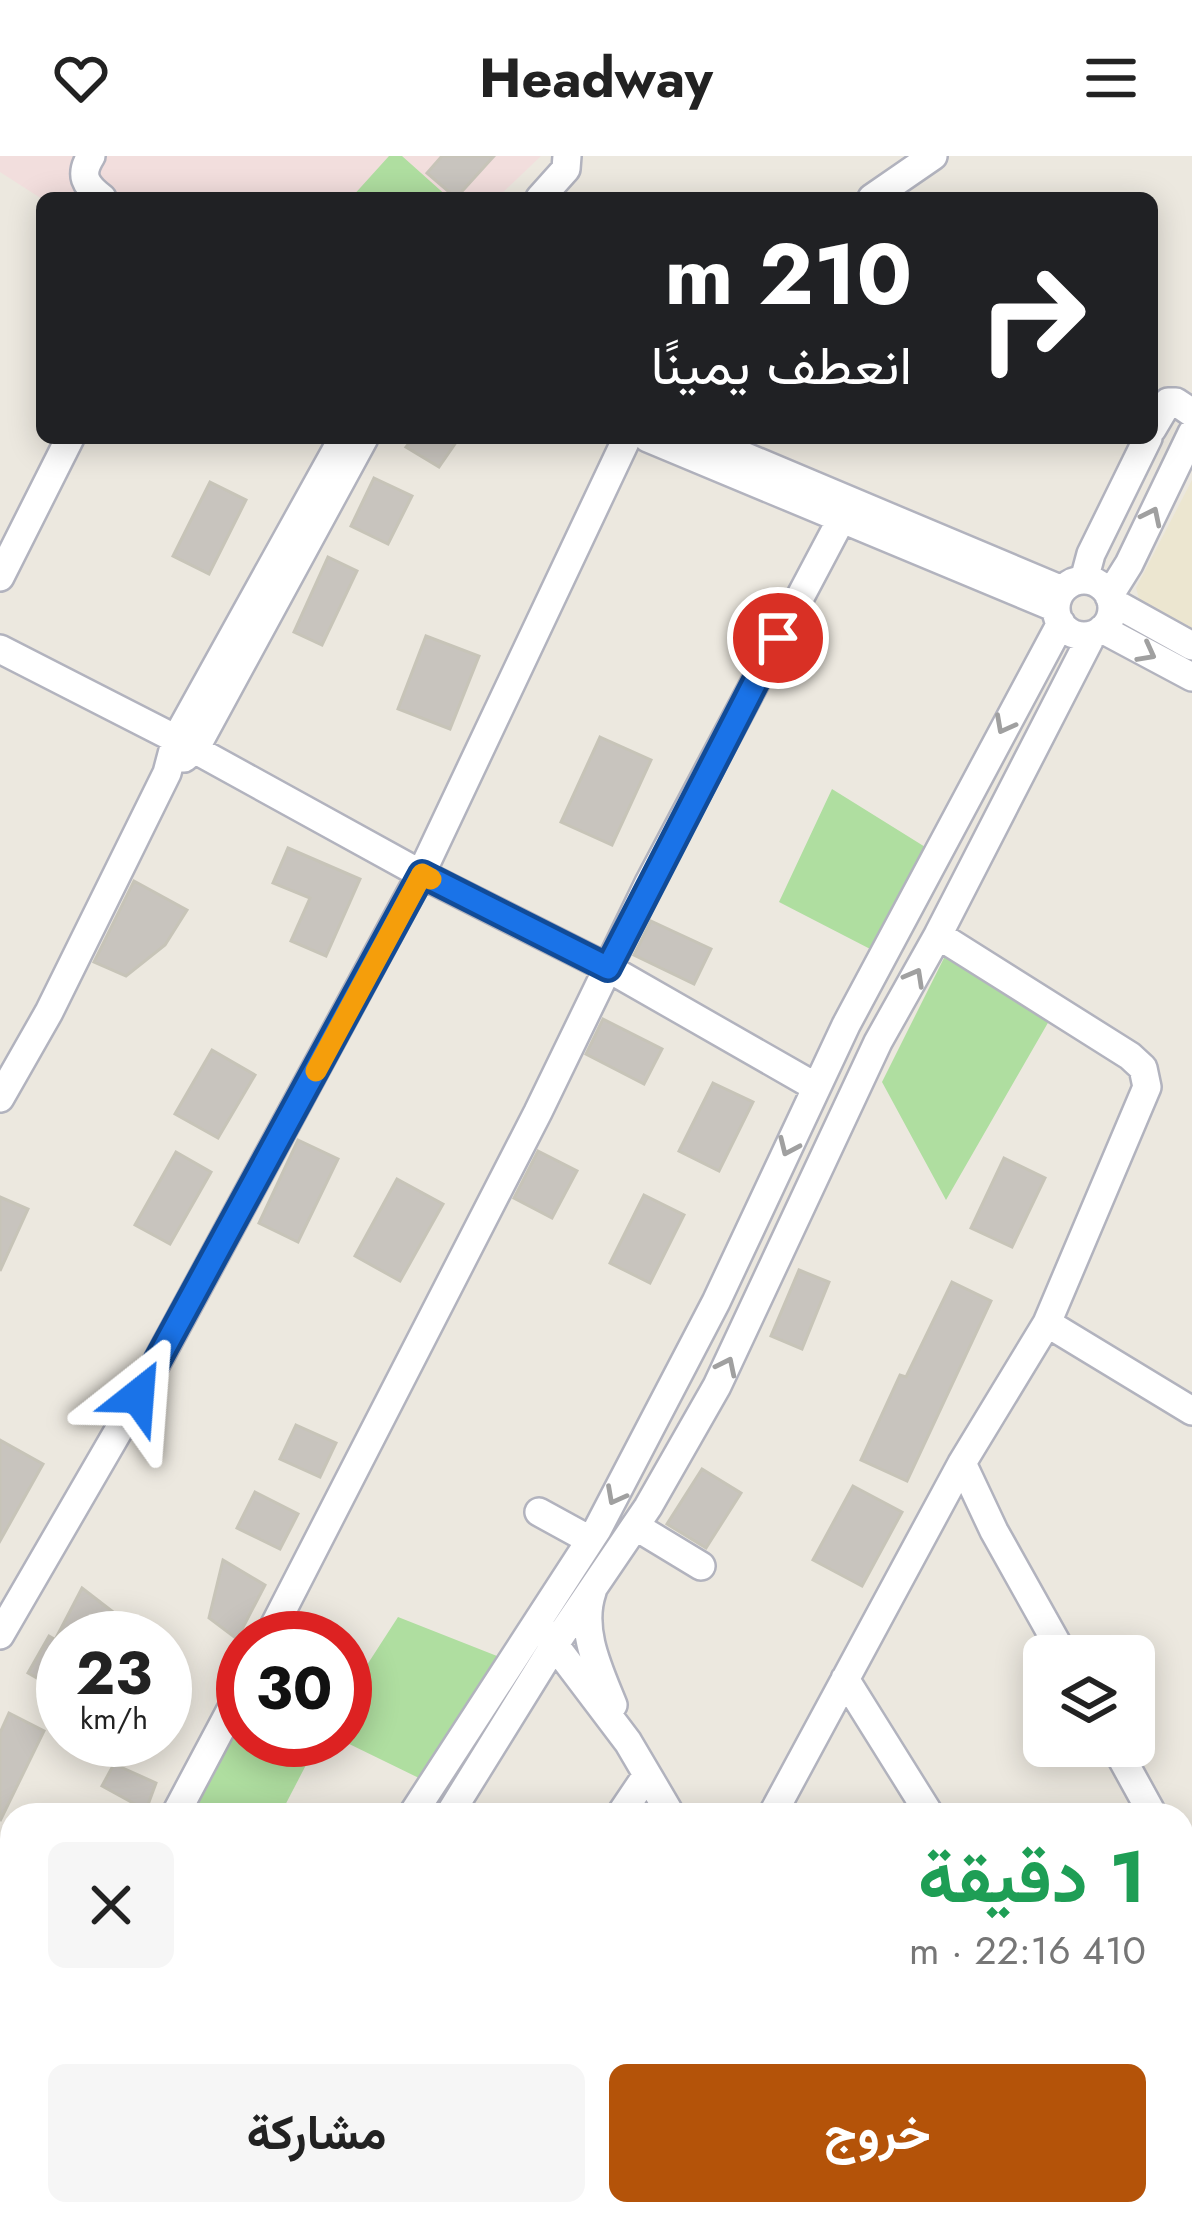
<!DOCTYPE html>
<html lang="ar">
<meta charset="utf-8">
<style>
body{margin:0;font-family:Jost,Vazirmatn,sans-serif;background:#f6f6f6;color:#222;direction:rtl;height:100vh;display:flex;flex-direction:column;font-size:45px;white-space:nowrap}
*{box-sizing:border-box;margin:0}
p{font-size:39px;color:#767676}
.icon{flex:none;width:66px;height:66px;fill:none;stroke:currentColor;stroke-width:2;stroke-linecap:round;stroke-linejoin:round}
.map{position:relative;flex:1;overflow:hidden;direction:ltr}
.details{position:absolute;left:0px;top:1647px;width:1194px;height:423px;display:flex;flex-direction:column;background:#fff;border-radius:36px 36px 0 0;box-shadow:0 6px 30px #0003;direction:rtl}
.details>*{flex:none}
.hud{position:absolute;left:36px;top:36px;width:1122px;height:252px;border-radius:18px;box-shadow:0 6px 30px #0003;direction:rtl;background:#202124;color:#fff;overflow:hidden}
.buttons{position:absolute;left:1023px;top:1479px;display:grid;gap:24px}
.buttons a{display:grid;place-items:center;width:132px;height:132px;border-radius:18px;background:#fff;box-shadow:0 6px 30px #0003;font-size:60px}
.speed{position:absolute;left:36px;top:1455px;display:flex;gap:24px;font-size:60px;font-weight:700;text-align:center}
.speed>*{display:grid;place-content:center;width:156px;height:156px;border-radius:50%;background:#fff;box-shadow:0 6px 30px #0003;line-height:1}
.speed small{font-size:30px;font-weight:400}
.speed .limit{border:18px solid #d22;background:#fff;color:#111}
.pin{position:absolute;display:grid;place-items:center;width:102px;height:102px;color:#fff;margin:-51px;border:6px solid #fff;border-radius:50%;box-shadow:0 3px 12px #0007}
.me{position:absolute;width:132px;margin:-66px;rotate:28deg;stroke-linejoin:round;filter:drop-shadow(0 0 9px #0008)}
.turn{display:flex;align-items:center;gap:42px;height:252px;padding:0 48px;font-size:54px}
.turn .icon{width:156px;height:156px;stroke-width:2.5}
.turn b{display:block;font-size:84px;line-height:102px}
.round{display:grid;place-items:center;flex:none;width:126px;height:126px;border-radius:18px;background:#f6f6f6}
.head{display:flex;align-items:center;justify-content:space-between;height:204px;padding:0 48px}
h1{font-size:72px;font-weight:700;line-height:90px;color:#1e9e55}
.cta{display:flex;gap:24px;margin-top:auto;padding:24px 48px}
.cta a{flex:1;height:138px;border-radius:18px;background:#b45309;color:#fff;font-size:48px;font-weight:700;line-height:138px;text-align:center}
.cta a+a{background:#f6f6f6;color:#222}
header{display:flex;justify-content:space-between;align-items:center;height:156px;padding:0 48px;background:#fff;font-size:54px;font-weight:700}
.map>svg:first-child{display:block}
.education{fill:#ece6d0}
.medical{fill:#f2dedd}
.green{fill:#afdea0}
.building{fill:#c8c4be;stroke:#c7c4b8;stroke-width:3}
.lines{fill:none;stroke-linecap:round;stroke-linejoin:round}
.minor-casing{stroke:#b2b3be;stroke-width:32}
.minor{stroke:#fff;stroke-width:27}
.oneway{stroke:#a0a0a0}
.route-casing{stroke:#114b97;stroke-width:30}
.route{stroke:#1a73e8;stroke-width:21}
.slow{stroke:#f59e0b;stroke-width:21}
</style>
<header><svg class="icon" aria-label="menu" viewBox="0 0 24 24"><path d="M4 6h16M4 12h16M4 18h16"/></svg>Headway<svg class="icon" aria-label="heart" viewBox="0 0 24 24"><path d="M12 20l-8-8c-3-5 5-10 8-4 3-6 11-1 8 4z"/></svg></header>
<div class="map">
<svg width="1192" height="2068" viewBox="0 0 1192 2068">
<rect width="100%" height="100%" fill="#ece8df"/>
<path class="education" d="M1192,324v156l-50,-27 -6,-21z"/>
<path class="medical" d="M0,0h541l-44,42 -455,1 -42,-27z"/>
<path class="green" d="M389,0h13l47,42h-98z
M832,633l98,61 -54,102 -97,-50z
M947,796l102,69 -103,179 -64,-118z
M398,1461l99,39 -74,124 -82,-40h4v-41z
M243,1534v50h76l-39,75h-105z
M497,2058h180l1,1 -14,9h-183z"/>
<path class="building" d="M442,0h52l-38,42 -29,-25z
M413,282h46l-20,29 -33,-20z
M374,322l38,18 -24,48 -37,-18z
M210,326l36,18 -37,74 -36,-18z
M328,401l29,14 -35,74 -28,-13z
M426,480l53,20 -29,73 -52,-20z
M600,581l51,23 -39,85 -51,-23z
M288,692l72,31 -34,77 -35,-15 19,-43 -37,-15z
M134,725l53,29 -22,35 -39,31 -32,-14z
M651,765l60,28 -17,35 -60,-29z
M603,863l59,30 -18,35 -58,-30z
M212,894l43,25 -37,63 -43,-24z
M713,927l40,19 -34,69 -40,-20z
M298,984l40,19 -40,83 -39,-19z
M538,995l39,20 -25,47 -38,-20z
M176,996l35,20 -41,72 -35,-19z
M1004,1002l41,20 -33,69 -41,-19z
M397,1023l46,25 -43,77 -45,-25z
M644,1039l40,20 -34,68 -40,-20z
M0,1041l28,12 -28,62z
M799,1114l30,12 -27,67 -31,-13z
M952,1126l39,19 -84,180 -46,-21 39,-85 6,2z
M296,1269l40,18 -16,34 -40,-18z
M0,1284l43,24 -43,77z
M702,1313l39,24 -35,55 -39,-24z
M853,1330l49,26 -40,74 -49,-26z
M255,1336l43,22 -18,35 -43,-21z
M223,1404l42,25 -28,54 -28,-21z
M82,1432l35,27 -10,23h-51z
M49,1480l14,8v49l-35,-20z
M9,1557l35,18 -44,90v-88z
M114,1608l42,19 -10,27 -44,-24z"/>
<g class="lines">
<g class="minor-casing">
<path id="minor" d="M91,0c-12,19 -6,29 11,42
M540,42l26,-29 1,-13
M872,42l61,-42
M1152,273l16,-27h8l16,11
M648,282l408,170
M701,282l361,152
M0,421l70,-139
M1084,424l7,-26 57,-116
M1056 452a28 28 0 1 1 56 0a28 28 0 1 1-56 0Z
M1109,440l20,-32 63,-131
M1111,445l81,45
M1102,473l90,48
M0,493l176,90 245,135 187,94 208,119
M184,602l11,-9 169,-311
M0,942l49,-86 118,-239 9,-34 167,-301
M1047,1167l145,88
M962,1307l32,68 70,125
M539,1356l51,28
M635,1370l66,40
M592,1436c-13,38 7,78 21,113
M544,1475l84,111 43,73
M0,1479l138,-238 283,-523 206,-436
M268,1482l270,-526 111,-229 194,-367
M845,1523l85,136
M1115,1590l38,69
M175,1659l68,-128
M412,1659l185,-285 119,-228 130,-277 215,-402
M449,1659l106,-171 93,-137 69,-121 161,-344 60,-107 154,-300
M620,1659l27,-40
M772,1659l190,-352 85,-140 100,-236 -4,-19 -13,-12 -192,-121
M1182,1712l10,16
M0,1859l12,18
M1182,1977l10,-9
M1182,2035l10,-3
M913,2058l6,10
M0,2066l1,2
M145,2068l10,-10
M191,2068l6,-10
M355,2068l7,-10
M681,2068l13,-10
M1096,2068l19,-10"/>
</g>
<use href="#minor" class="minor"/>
</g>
<defs><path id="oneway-chevron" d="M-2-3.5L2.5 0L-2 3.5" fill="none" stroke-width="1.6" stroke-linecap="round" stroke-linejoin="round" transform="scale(3)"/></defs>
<g class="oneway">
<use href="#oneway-chevron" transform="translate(1152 360) rotate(-64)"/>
<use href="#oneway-chevron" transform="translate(1147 497) rotate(28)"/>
<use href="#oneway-chevron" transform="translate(1004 569) rotate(118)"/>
<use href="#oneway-chevron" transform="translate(915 821) rotate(-61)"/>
<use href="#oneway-chevron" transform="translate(788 991) rotate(114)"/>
<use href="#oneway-chevron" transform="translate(727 1210) rotate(-64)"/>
<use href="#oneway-chevron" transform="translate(615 1340) rotate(118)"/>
</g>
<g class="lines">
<g class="route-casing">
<path id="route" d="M138,1240l284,-522 186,94 170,-330"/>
</g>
<use href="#route" class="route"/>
<path class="slow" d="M316,915l106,-197 9,5"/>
</g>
</svg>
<div class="buttons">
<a><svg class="icon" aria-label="layers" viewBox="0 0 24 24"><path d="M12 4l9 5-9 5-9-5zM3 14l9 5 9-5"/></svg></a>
</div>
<div class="speed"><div>23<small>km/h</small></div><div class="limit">30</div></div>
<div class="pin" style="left:778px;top:482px;background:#d93025"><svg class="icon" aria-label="arrive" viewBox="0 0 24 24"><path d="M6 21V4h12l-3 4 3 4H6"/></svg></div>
<svg class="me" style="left:138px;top:1240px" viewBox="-20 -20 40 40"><path d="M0-17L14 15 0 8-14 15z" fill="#1a73e8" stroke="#fff" stroke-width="4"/></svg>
<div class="hud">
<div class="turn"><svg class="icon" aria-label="right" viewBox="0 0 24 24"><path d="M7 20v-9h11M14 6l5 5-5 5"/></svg><div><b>210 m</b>انعطف يمينًا</div></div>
</div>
<section class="details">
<div class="head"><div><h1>1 دقيقة</h1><p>410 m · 22:16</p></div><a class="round"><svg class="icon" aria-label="close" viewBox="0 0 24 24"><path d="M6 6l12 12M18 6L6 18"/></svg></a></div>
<div class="cta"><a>خروج</a><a>مشاركة</a></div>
</section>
</div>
